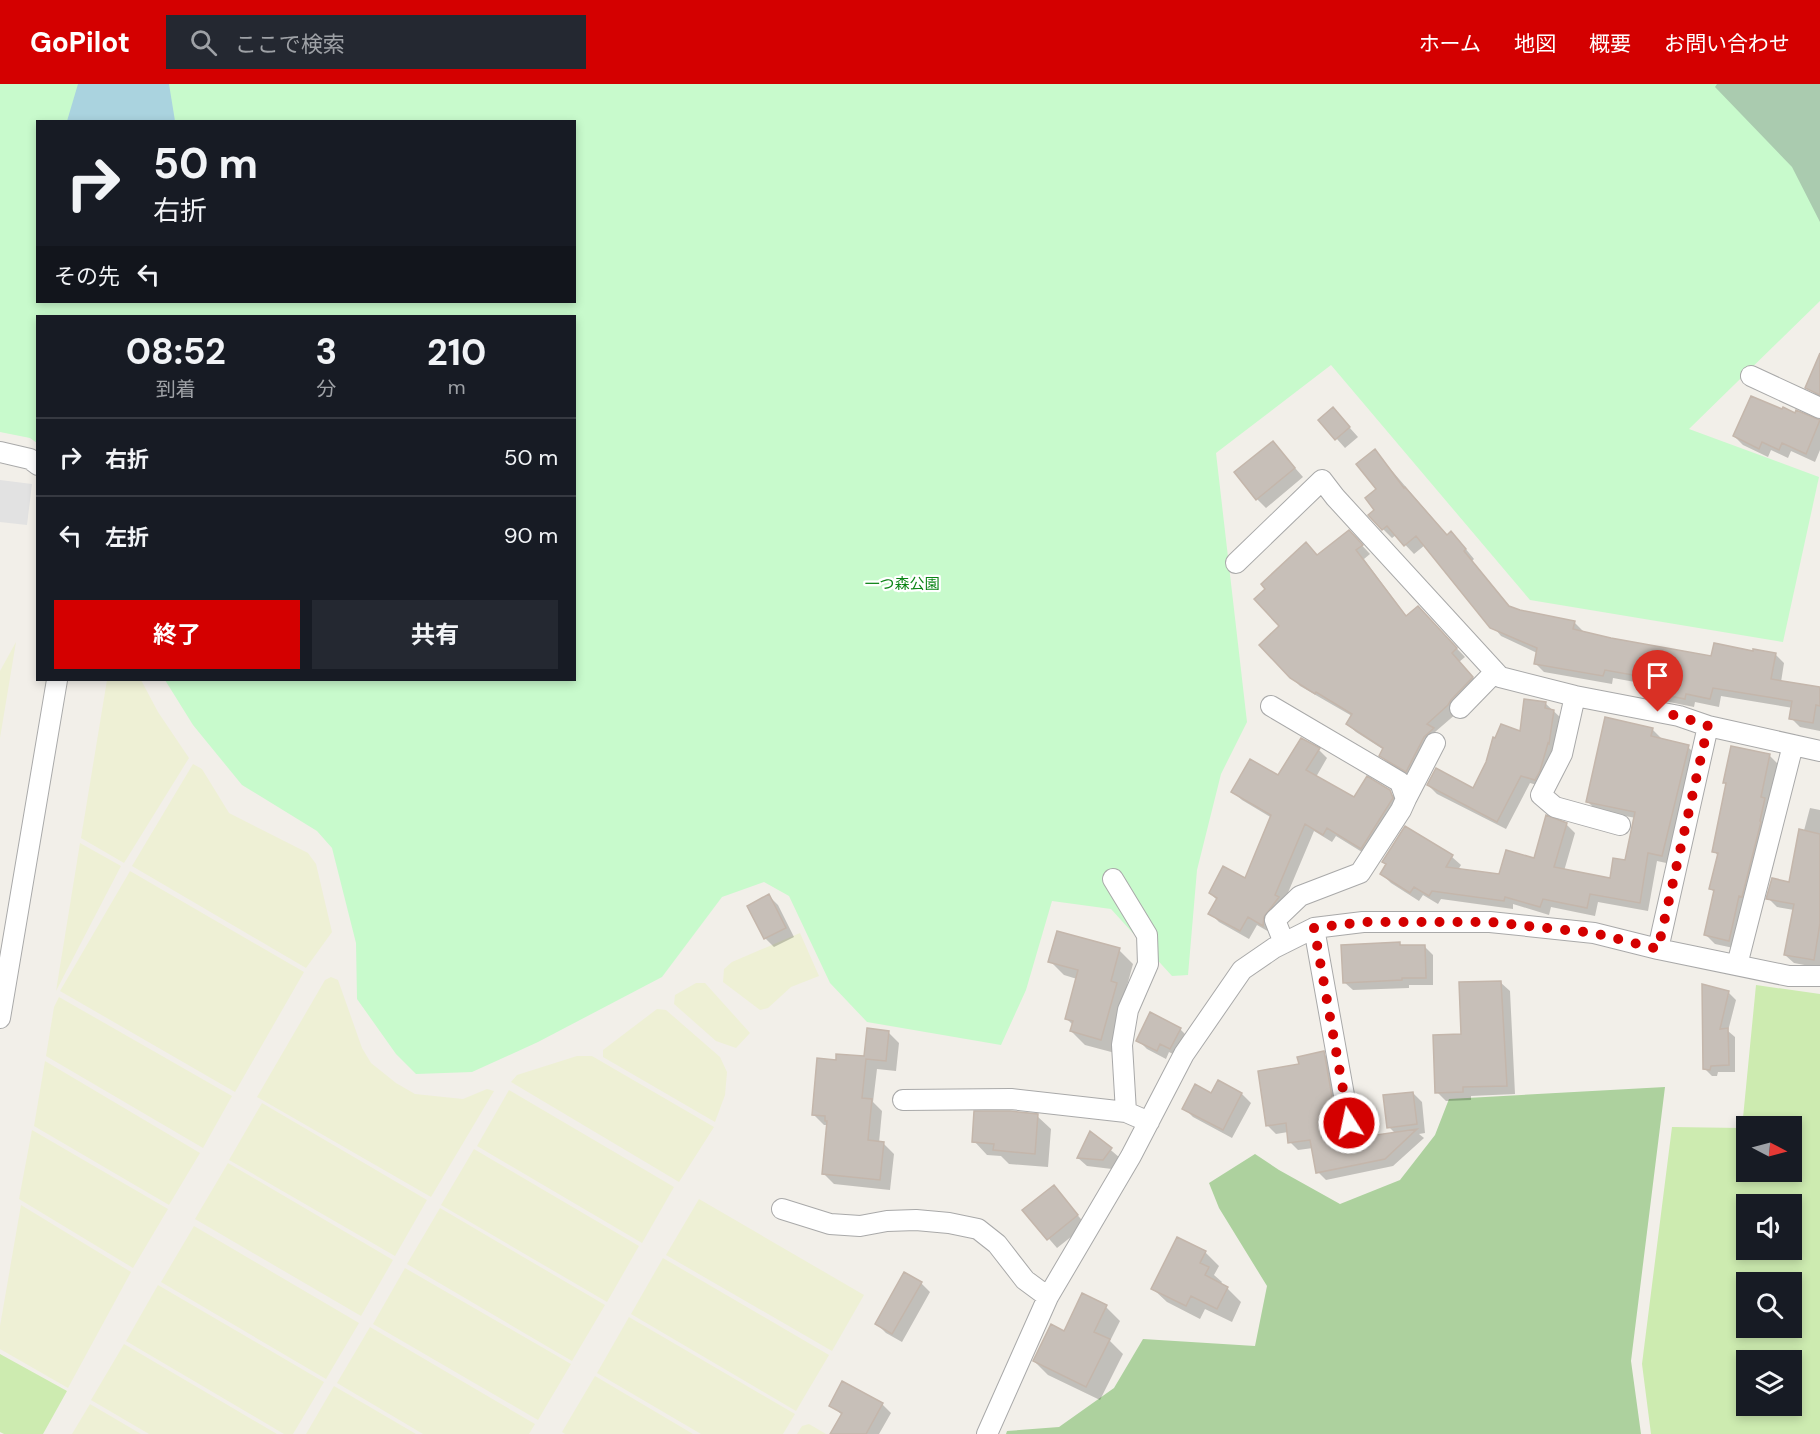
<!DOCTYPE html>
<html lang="ja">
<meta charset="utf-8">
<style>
body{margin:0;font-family:"DM Sans","Noto Sans JP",sans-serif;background:#242831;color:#f1f3f6;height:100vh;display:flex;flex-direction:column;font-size:22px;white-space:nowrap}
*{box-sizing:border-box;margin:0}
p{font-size:20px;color:#9ea1a6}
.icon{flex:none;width:33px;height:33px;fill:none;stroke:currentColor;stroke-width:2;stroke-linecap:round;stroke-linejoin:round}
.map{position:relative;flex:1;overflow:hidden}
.sheet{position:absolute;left:36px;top:231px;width:540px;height:366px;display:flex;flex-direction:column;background:#171b24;border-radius:0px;box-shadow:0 3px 9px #0003}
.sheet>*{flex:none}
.hud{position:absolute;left:36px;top:36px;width:540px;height:183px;border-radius:0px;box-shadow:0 3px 9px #0003;background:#171b24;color:#f1f3f6;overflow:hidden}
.needle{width:39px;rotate:96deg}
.tools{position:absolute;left:1736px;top:1032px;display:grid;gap:12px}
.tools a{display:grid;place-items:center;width:66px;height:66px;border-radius:0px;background:#171b24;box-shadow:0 3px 9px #0003;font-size:30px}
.pin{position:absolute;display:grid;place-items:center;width:51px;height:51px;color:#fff;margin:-62px -26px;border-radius:50% 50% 50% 0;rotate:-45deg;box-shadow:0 0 6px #0007}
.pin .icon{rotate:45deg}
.me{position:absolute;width:66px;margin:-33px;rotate:350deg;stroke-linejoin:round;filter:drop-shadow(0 0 4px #0008)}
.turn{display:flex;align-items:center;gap:21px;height:126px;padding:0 18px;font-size:27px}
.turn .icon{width:78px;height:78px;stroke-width:2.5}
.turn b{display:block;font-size:42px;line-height:51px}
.then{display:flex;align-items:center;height:57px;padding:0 18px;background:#0003;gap:12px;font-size:22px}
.eta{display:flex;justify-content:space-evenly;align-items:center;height:102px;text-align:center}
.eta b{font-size:36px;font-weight:700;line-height:42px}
.cta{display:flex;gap:12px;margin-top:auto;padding:12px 18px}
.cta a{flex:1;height:69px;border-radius:0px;background:#d40000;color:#fff;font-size:24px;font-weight:700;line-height:69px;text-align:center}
.cta a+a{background:#242831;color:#f1f3f6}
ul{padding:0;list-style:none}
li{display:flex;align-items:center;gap:18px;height:78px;padding:0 18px;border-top:2px solid #363941}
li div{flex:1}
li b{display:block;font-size:22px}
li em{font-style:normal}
header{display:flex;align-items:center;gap:36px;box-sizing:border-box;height:84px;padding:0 30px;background:#d40000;color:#fff}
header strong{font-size:28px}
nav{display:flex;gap:33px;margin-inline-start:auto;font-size:21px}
.search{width:420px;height:54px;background:#242831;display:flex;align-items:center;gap:15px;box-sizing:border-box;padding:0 21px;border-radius:0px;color:#9ea1a6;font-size:22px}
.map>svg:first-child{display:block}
.farmland{fill:#eef0d5}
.grass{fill:#cdebb0;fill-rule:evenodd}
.forest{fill:#add19e}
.cemetery{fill:#aacbaf}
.park{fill:#c8facc;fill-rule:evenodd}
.parking{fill:#e2e2e2}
.water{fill:#aad3df}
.shadow{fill:#0003}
.building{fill:#c7bfb8;stroke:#c4b6ab;stroke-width:1.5}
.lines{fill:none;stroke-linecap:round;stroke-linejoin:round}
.minor-casing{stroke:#a9a9a9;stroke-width:22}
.minor{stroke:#fff;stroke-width:20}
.route{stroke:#d40000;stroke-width:10;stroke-dasharray:0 18}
.labels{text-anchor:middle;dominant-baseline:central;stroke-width:4.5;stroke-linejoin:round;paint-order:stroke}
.park-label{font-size:15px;fill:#0c8416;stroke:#fff}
</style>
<header>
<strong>GoPilot</strong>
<div class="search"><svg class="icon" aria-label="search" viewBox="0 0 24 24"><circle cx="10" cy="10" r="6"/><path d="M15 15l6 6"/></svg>ここで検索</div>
<nav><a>ホーム</a><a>地図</a><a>概要</a><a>お問い合わせ</a></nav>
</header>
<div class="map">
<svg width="1820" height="1350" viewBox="0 0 1820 1350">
<rect width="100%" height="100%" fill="#f2efe9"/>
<path class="farmland" d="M16,558l-16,96v-67z
M107,596h34l17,32 31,46 -65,105 -43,-25z
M193,680l9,5 27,44 79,40 8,11 16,68 -26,36 -174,-102z
M80,759l41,23 -65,125z
M130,787l174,101 -69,120 -175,-101z
M800,849l19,43 -28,11 -23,21 -8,2 -37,-28 1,-13 8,-7z
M331,893l7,3 24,68 9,15 25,20 19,11 48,5 24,-10 7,2 -63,106 -174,-100 68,-117z
M696,899h9l45,50 -14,15 -20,-7 -42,-37 1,-9z
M59,913l173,99 -29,52 -157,-92 8,-49z
M657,925l9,1 54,47 7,15 -2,23 -10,27 -112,-65v-7z
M577,972h15l122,71 -35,55 -168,-100 6,-7z
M45,977l155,92 -31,52 -135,-79z
M509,1006l165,97 -32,56 -165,-97z
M262,1019l165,97 -32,56 -166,-96z
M32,1046l136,79 -35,59 -114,-69z
M474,1065l165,97 -32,56 -166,-97z
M228,1079l165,97 -32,56 -166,-97z
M699,1115l165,96 -32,56 -166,-96z
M21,1121l110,67 -63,116 -68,-39v-23z
M440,1124l165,97 -33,56 -165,-97z
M194,1142l165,97 -33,56 -165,-97z
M663,1174l166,97 -33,56 -165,-97z
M405,1184l166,96 -33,56 -165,-96z
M158,1201l166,97 -31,52h-9l-158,-93z
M629,1233l166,97 -12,20h-82l-104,-61z
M370,1243l165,97 -6,10h-106l-86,-51z
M124,1260l153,90h-128l-58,-34z
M595,1292l98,58h-128l-3,-2z
M334,1302l82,48h-110z
M90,1320l51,30h-69z
M809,1340l17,10h-29l5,-8z"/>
<path class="grass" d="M1756,901l64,9v440h-169l-9,-70 30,-237 70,1zM1746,1042h45v46h-45zM1746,1120h45v46h-45zM1746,1198h45v46h-45zM1746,1276h45v46h-45z
M0,1270l67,37 -24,43h-39l-4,-2z"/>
<path class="forest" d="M1665,1003l-34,274 10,73h-635l1,-3 52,-4 55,-39 29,-49 112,7 12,-60 -48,-78 -10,-25 46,-29 24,16 61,34 60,-24 35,-45 14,-36z"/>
<path class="cemetery" d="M1697,0h123v153z"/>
<path class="park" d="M0,0h1717l-2,3 77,80 28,55v79l-131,128 130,48 -36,165 -253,-42 -199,-235 -115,88 31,269 -26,52 -24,96 -9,105 -16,1 -61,-67 -59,-8 -26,89 -25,55 -134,-23 -37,-39 -41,-87 -25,-14 -42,15 -60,80 -124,65 -66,30 -56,2 -20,-20 -39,-55 -1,-56 -24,-95 -15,-17 -75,-46 -49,-60 -28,-45h409v-364h-536l-1,127 -7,-5 -30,-6zM38,38h536v180h-536z"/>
<path class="parking" d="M0,396l32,4 -5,41 -27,-3z"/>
<path class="water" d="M78,0h91l6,37h-108z"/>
<path class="shadow" d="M1820,274v40l-13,-11z
M1333,325l25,28 -13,11 -25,-28z
M1797,328l23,9v29l-5,12 -24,-11 -3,7 -17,-8 -3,7 -25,-12 -9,-9 62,-21z
M1273,359l30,34 -37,31 -9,-9z
M1375,367l73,85 12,6 14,17 -2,2 39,47 63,14 9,9v2l129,24 42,-4 21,1 9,9 -3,19 39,7v42l-20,-4 -9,-9 2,-10 -72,-12 -2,11 -24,-5 -1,5 -30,-6 -9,-8 2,-7 -44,-8 -1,6 -68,-12 -9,-9 2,-10 -36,-17 -76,-91 -11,9 -18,-19 -4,3 -9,-9 -6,-19 1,-20z
M1357,456l13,14 -6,5 43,58 19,-1 39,41 -6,5 22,24 -24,27 -22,19 6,5 -26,42 -26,-15 -8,-8 3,-6 -28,-18 -9,-8 5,-8 -52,-30 -9,-9 -9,-51 36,-69z
M1545,619l17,16 -18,68 -14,-4 -24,46 -69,-35 -9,-9 45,5z
M1652,645l9,9 -1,2 28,7 9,9 -26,108 -14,-3 -9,50 -50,-9 -3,14 -44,-9 -2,8 -36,-11v5l-72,-10 -3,5 -15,-9 -4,6 -28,-18 -9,-9 23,-46 47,29 9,8 -3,5 42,6 35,-16 31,-36 9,9 -11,38 47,9 15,-18 10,-44 -39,-7 -9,-9z
M1319,666l8,8 -11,19 38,22 35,-8 9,10 -28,56 -34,-21 -4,6 -18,-11 -43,102 -14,-8 -8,14 -30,-17 -9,-9 7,-13 -7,-7 36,-13 26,-62 -30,-18 -9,-8 46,-15z
M1769,671l9,9 -40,185 -23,-5 -9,-9 9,-42 -4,-4 7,-33 -4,-5 14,-66 -3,-3z
M1810,724l10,2v158l-26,-5 -9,-8 9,-45 -17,-3 -9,-9 22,-15z
M769,812l9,9 16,32 -20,10 -9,-9z
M1399,859l4,4h22l8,8v30h-24v3l-56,2 -9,-8z
M1119,866l14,14 -8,29 -10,60 -30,-8 -14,-14 2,-6 -7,-7 11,-39 -13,-4 -14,-14z
M1500,898l10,9 5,103 -44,2v4l-25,1 -9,-9 26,-57z
M1729,909l7,7 -8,31 7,6v35h-17l-1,4h-5l-7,-7z
M1180,945l9,9 -10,19 -10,-5 -3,7 -19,-10 -9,-9z
M888,948l11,11 -3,28 -19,-2 -4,33 9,9 -3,32h4l11,11 -4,36 -56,-6 -11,-11 5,-48h-4l-11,-11 24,-53 28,-3z
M1323,969l8,8 16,80 49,-7 -7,-7 24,-34 9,9 3,31 -6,1 5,4 -31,28 -67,14 -8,-8 -5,-24 -15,2 -8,-8 -2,-10 -12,2 -8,-8 32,-60z
M1219,998l23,12 9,9 -19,35 -39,-21 -9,-9 28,-13z
M1037,1032l14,13 -3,38 -39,-3 -8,-8 -14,-1 -13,-14z
M1091,1049l29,25 -8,11 -25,-3 -9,-8z
M1056,1106l30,35 -29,23 -33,-38z
M1205,1168l14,14 -5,9 8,7 -2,3 8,4 13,13 -9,20 -27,-13 -5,10 -33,-17 -14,-13z
M921,1199l9,9 -28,50 -16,-9 -9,-9z
M1106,1223l14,14 -10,20 13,13 -23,46 -52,-25 -14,-14 31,-28z
M882,1320l9,9 -12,21h-38l1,-19 -11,-10z"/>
<path class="building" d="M1820,269v42l-15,-7z
M1751,312l31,13 1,-2 12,6 1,-3 24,10 -14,34 -24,-11 -3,7 -17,-8 -3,7 -26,-13z
M1333,323l17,20 -15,13 -17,-20z
M1273,357l22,27 -39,32 -22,-28z
M1375,365l29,39 1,-1 42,48 4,-4 15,18 -2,2 45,55 11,4 55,11 -2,8 38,9 100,18 3,-13 39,8v-2l23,4 -5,26 49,8v19l-4,-1 -3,18 -24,-4 3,-18 -79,-13 -3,11 -24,-5 -1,5 -31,-6 2,-14 -51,-9 -2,6 -69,-12 3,-16 -47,-20 -74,-92 -12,10 -17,-20 -5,4 -14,-15 6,-5 -9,-12 11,-9 -20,-25z
M1349,446l14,15 -7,5 50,66 12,-10 39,42 -5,5 21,24 -22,23 -3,5 -21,19 7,4 -10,9 -18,35 -27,-16 4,-8 -37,-24 6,-10 -36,-22 -1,2 -25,-16 -31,-33 20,-19 -25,-27 11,-10 -4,-5 45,-42 11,13z
M1524,615l22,3 -1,6 9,2 -5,34 -1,-1 -8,28 -5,9 -14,-4 -24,46 -70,-37 9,-17 37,20 13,-26 7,-25 2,1 6,-14 19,7z
M1605,633l48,11 -2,8 38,9 -27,111 -14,-3 -8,50 -50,-9 -3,14 -44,-9 -3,8 -35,-10 -1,4 -72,-10 -3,5 -15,-9 -4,6 -30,-19 6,-10 -4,-2 23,-36 48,29 -7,12 53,7 7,-24 28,8 12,-43 21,8 -13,44 56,11 3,-20 12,2 10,-48 -49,-10z
M1301,654l19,10 -14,22 48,27 13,-21 23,14 3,8 -32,51 -34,-21 -4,7 -18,-11 -30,71 4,2 -15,20 -1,9 -15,-9 -8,14 -32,-17 9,-16 -8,-5 14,-27 22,12 26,-63 -40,-23 19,-33 28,16z
M1731,662l39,8 -9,43 4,1 -5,23 1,1 -19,75 -3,-1 -10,45 -25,-6 10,-45 -5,-1 9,-36 -6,-1 14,-69h-3z
M1799,745l21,5v89l-6,37 -30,-5 10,-51 -28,-5 6,-21 17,4z
M769,810l17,34 -22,11 -17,-33z
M1057,847l63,17 -9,33 6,2 -16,57 -31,-9 3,-10 -8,-2 13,-49 -30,-8z
M1400,858v3h25l1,33h-24v2l-59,3 -2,-38z
M1501,897l6,105 -44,1v5l-28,1 -2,-58 28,-1 -2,-52z
M1702,900l27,7 -9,38 8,-1 1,37 -18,1 -1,4 -7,-1z
M1150,928l31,16 -11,21 -10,-5 -3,7 -21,-10z
M867,944l22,3 -3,30 -20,-2 -4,39 10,1 -4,41 16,2 -4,38 -58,-6 5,-53h-2v-5l-13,-1 5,-57 19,2v-6l28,2z
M1324,967l13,74 5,15 75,-11 -32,30 -69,14 -6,-33 -22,3 -2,-20 -20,3 -8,-55 41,-7 -2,-7z
M1218,996l24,13 -19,37 -41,-21 13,-25 16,9z
M1413,1008l4,32 -30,4 -4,-33z
M974,1027h36l28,3 -3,40 -42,-4 1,-6 -22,-2z
M1090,1047l22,17 -9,12 -26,-2z
M1054,1101l24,30 -31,25 -25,-30z
M1177,1153l29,14 -6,12 9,4 -4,8 23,12 -11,22 -26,-13 -5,10 -35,-17z
M904,1188l18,10 -30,52 -17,-10z
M1082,1209l25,12 -13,27 16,7 -24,48 -53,-26 18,-37 13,7z
M842,1297l41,22 -17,31h-36l12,-21 -13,-7z"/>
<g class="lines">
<g class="minor-casing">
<path id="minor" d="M1751,292l69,32
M0,368l30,7 8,6
M1236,479l86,-83 13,17 165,180 75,19 104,20 29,10 -50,223
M1575,612l-13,58 -21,41 14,12 65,18
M1271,622l129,76 6,17 -5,11 -41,63 -60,23 -25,24 9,23
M1460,624l35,-36
M1708,642l112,25
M1406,715l29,-56
M1113,795l34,56 1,29 -20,46 -6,35 4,67
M1314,844l35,195
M1737,881l56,-220
M0,934l57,-338
M903,1016l108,-1 115,13 23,10
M782,1125l48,15 30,2 27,-5 29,-1 33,3 29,6 19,15 28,36 23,17
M987,1350l61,-137 83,-141 53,-102 58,-84 32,-22 40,-20 49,-6h127l104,11 64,16 131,27h31"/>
</g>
<use href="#minor" class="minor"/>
</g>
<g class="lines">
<path class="route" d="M1349,1039l-35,-195 49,-6h127l104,11 64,16 50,-223 -29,-10 -21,-4"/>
</g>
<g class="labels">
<g class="park-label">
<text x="902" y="500">一つ森公園</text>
</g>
</g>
</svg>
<div class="tools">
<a><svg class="needle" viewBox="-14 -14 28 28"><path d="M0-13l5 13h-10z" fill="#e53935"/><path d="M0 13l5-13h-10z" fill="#9ea1a6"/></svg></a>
<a><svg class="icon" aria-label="sound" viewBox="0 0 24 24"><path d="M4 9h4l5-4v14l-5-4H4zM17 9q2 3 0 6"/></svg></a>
<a><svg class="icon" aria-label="search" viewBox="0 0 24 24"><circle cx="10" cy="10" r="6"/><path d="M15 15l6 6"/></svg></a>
<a><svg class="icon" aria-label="layers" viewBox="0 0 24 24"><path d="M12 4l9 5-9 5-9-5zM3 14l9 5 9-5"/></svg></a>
</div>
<div class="pin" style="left:1658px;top:628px;background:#d93025"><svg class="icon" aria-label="arrive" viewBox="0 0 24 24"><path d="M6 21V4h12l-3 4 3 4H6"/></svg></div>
<svg class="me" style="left:1349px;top:1039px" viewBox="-20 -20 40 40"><circle r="17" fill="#d40000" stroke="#fff" stroke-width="3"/><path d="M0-11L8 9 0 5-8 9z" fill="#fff"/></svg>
<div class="hud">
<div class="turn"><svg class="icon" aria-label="right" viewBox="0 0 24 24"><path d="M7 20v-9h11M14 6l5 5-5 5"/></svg><div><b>50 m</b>右折</div></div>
<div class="then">その先<svg class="icon" aria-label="left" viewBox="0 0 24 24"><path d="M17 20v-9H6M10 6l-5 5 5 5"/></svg></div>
</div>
<section class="sheet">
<div class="eta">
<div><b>08:52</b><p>到着</p></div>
<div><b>3</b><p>分</p></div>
<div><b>210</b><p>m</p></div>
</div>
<ul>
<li><svg class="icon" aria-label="right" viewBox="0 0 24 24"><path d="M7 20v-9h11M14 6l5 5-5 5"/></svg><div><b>右折</b></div><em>50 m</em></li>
<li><svg class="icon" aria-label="left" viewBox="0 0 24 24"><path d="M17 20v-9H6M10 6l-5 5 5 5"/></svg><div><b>左折</b></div><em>90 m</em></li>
</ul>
<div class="cta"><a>終了</a><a>共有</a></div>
</section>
</div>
